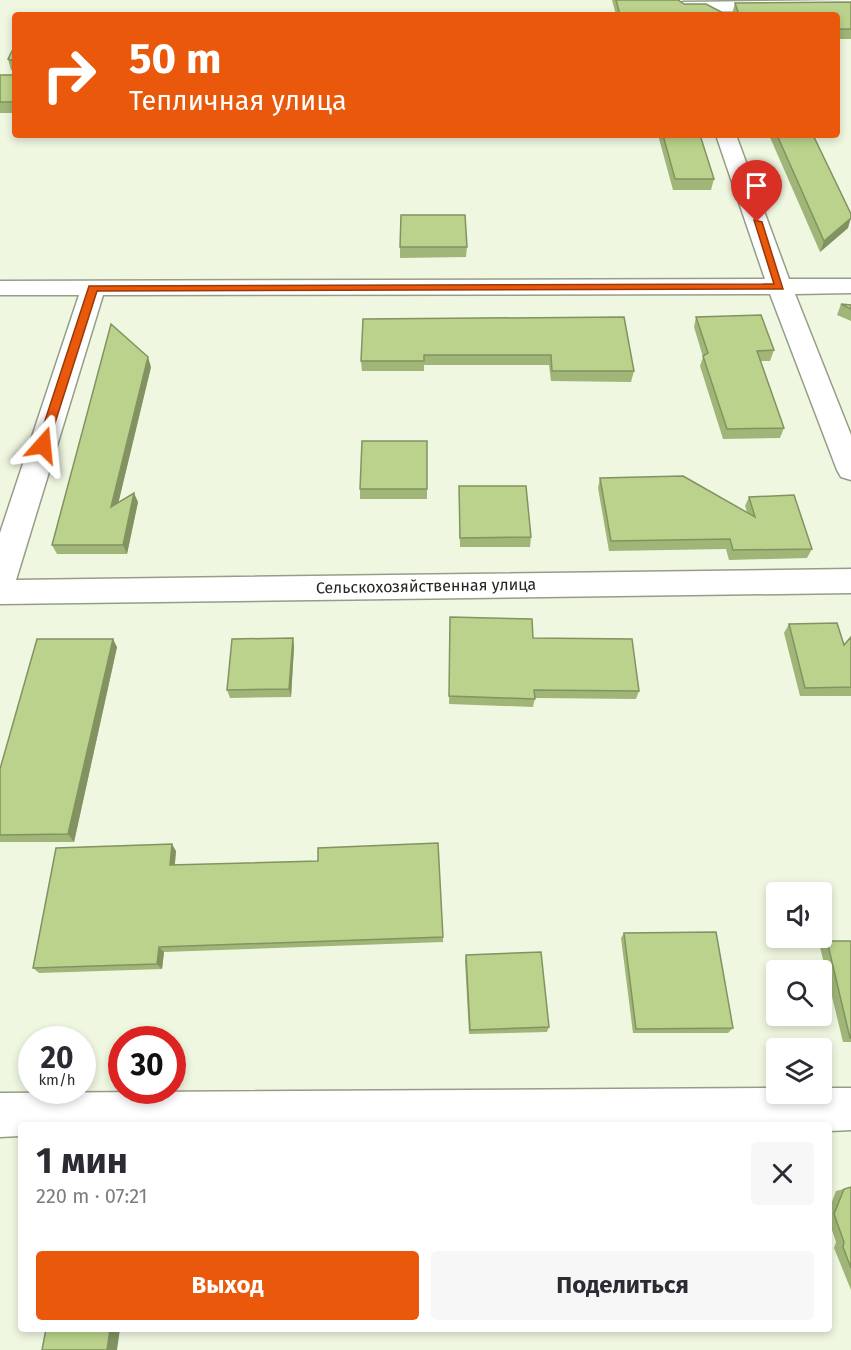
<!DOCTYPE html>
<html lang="ru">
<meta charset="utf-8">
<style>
body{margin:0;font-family:"Fira Sans",sans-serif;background:#f7f7f7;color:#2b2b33;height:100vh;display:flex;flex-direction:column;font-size:22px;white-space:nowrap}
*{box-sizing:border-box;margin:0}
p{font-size:20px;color:#7c7c81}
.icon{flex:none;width:33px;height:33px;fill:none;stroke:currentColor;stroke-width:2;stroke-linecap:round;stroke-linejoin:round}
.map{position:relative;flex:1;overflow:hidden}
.drawer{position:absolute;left:18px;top:1122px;width:814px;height:210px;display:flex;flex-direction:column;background:#fff;border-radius:6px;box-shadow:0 3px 9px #0003}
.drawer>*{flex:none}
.guide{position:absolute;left:12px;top:12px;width:828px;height:126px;border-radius:6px;box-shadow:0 3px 9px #0003;background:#ea580c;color:#fff;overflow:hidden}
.buttons{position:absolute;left:766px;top:882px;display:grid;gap:12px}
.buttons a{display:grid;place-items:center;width:66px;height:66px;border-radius:6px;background:#fff;box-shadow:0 3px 9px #0003;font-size:30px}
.speed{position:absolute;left:18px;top:1026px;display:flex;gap:12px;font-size:30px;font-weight:700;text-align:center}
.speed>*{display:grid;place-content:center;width:78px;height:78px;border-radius:50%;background:#fff;box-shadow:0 3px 9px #0003;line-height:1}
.speed small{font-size:15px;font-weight:400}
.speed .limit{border:9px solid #d22;background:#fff;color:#111}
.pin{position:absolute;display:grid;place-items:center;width:51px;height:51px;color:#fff;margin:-62px -26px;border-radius:50% 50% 50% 0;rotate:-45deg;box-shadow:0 0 6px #0007}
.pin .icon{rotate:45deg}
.me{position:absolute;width:66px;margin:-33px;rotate:18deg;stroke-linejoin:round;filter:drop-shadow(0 0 4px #0008)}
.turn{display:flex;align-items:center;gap:21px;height:126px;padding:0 18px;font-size:27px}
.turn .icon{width:78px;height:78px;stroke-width:2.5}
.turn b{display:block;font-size:42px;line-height:51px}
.round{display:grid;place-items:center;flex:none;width:63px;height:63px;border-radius:6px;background:#f7f7f7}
.summary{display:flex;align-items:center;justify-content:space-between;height:102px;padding:0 18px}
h1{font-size:36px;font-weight:700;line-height:45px}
.action{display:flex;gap:12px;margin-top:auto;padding:12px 18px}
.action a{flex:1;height:69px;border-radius:6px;background:#ea580c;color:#fff;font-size:24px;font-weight:700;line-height:69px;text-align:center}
.action a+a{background:#f7f7f7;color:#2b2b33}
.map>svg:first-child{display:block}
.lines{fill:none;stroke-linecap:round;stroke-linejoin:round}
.street-casing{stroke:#959d88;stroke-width:3}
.street{fill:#fff;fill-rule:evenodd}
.wall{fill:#a0b578}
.shaded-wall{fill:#829361}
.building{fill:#bad28b;stroke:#829361;stroke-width:1.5}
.route{fill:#ea580c;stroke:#983908;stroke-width:1.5}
.labels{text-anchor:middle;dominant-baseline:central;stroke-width:4.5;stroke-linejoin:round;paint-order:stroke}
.street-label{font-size:16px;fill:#23261e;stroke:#fff}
</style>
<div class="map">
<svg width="851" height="1350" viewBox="0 0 851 1350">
<rect width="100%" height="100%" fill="#eff7e1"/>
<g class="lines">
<g class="street-casing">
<path id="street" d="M851,0v10l-168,2 -9,-5 9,-5z
M716,135h20l53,144h62v14l-56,1 56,141v45l-10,-3 -4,-7 -67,-176 -667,1 -87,285 835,-11v24l-851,11v-71l79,-238h-79v-14l765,-2z
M777,1088v6h45v-6h29v42l-21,1v-6h-809v11l-21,1v-44z"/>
</g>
<use href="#street" class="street"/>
</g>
<path class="wall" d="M612,0h68v1l4,3 43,11h-111z
M851,2v37h-14v-24h-104l-1,-1 3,-11z
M15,45v68h-15v-38h13v-5h-2l-3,-11z
M404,135h59v1h-59z
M658,135h42l14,44 -3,11h-38z
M769,135h44l35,93 -28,24z
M400,247h67l-1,10 -66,1z
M841,304l10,1v16l-14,-6z
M624,317l10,54 -3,11 -80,-1 -2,-16h-125v6h-62l-1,-10z
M696,317l78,33 -4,11h-10l24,67 -4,10 -57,1 -23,-73 3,-9 -9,-30z
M151,367l-33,136 20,-1 -11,52h-70l-5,-9z
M427,441v58h-67v-10z
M600,478l147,34 -2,-6 4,-9 63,52 -5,9 -78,2 -3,-11 -117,2 -11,-63z
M459,486l72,51 -1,10h-70z
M450,617l83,21 106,53 -3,8 -101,-1 -2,9 -84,-3z
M789,624l55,21 7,-8v59h-51l-16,-63z
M293,638l1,9 -3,50 -61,1 -3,-8z
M117,647l-43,195h-74v-73z
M176,851l-1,13 268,73v5l-279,10 -2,17 -123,4 -6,-5z
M624,933l109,95 -5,5h-95l-12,-95z
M827,941h24v101h-8l-23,-95z
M466,955l83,72 -2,5 -78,2 -4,-73z
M851,1187v103l-17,-42 2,-6 -6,-18v-17l6,-16z"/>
<path class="shaded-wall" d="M851,218l-3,10 -28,24 4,-11z
M148,357l3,10 -36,150 -4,-10z
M134,493l4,9 -11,52 -4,-9z
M293,638l1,9 -3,50 -2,-8z
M113,639l4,8 -43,195 -6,-8z
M172,844l4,7 -2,20 -4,-6z
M159,947l5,5 -2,17 -5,-5z
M110,1329h10l-3,21h-10z"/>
<path class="building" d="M616,0h62l6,4h22l21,11h-107z
M851,2v27h-14v-14h-98l-4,-12z
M15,45v57h-15v-27h13l1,-14 -6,-2z
M663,135h37l14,44h-39z
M777,135h36l38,79v4l-27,23z
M401,215h64l2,32h-67z
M841,304l10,1v4z
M761,315l13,35 -17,1 27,77 -57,1 -24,-73 5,-3 -12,-36z
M624,317l10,54h-82l-1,-16h-127v6h-63l2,-42z
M111,324l37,33 -37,150 23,-14 -11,52h-71z
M362,441h65v48h-67z
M683,476l72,41 -6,-20 45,-2 18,54 -79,1 -3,-11 -119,2 -11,-63z
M459,486h67l5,51 -71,1z
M450,617l82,2 1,19 99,1 7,52 -105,-1 1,9 -86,-3z
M837,623l7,22 7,-8v50l-46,1 -16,-64z
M293,638l-4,51 -62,1 5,-51z
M37,639h76l-45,195 -68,1v-66z
M438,843l5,94 -284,10 -2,17 -124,4 23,-120 116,-4 -2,21 148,-4v-13z
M716,932l17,96 -97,1 -12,-96z
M827,941h24v97h-1z
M541,952l8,75 -79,3 -4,-75z
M851,1187v81l-8,-21 1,-5 -10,-28 10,-25z
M46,1329h64l-3,21h-65z"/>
<path class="route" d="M754,220l8,2 21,67 -686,2 -49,154 -5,4 -6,-4 52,-159 685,-2z"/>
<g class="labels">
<g class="street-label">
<text transform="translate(426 586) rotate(-1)">Сельскохозяйственная улица</text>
</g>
</g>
</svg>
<div class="buttons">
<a><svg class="icon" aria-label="sound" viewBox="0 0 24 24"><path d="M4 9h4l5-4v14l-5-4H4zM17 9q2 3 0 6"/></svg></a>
<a><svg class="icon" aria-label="search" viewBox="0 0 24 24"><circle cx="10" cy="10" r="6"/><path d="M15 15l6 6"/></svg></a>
<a><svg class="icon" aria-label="layers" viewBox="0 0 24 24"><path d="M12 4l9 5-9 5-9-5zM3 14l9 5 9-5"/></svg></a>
</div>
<div class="speed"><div>20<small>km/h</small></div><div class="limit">30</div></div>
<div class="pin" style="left:757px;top:222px;background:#d93025"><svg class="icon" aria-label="arrive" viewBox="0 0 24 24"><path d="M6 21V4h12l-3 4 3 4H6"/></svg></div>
<svg class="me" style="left:43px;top:445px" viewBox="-20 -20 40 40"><path d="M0-17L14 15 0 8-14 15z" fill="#ea580c" stroke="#fff" stroke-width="4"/></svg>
<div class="guide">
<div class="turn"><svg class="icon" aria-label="right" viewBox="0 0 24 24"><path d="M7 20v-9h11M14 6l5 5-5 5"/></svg><div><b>50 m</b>Тепличная улица</div></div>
</div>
<section class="drawer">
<div class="summary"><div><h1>1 мин</h1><p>220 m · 07:21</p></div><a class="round"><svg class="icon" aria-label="close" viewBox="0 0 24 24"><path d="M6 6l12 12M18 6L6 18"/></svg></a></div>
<div class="action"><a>Выход</a><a>Поделиться</a></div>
</section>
</div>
